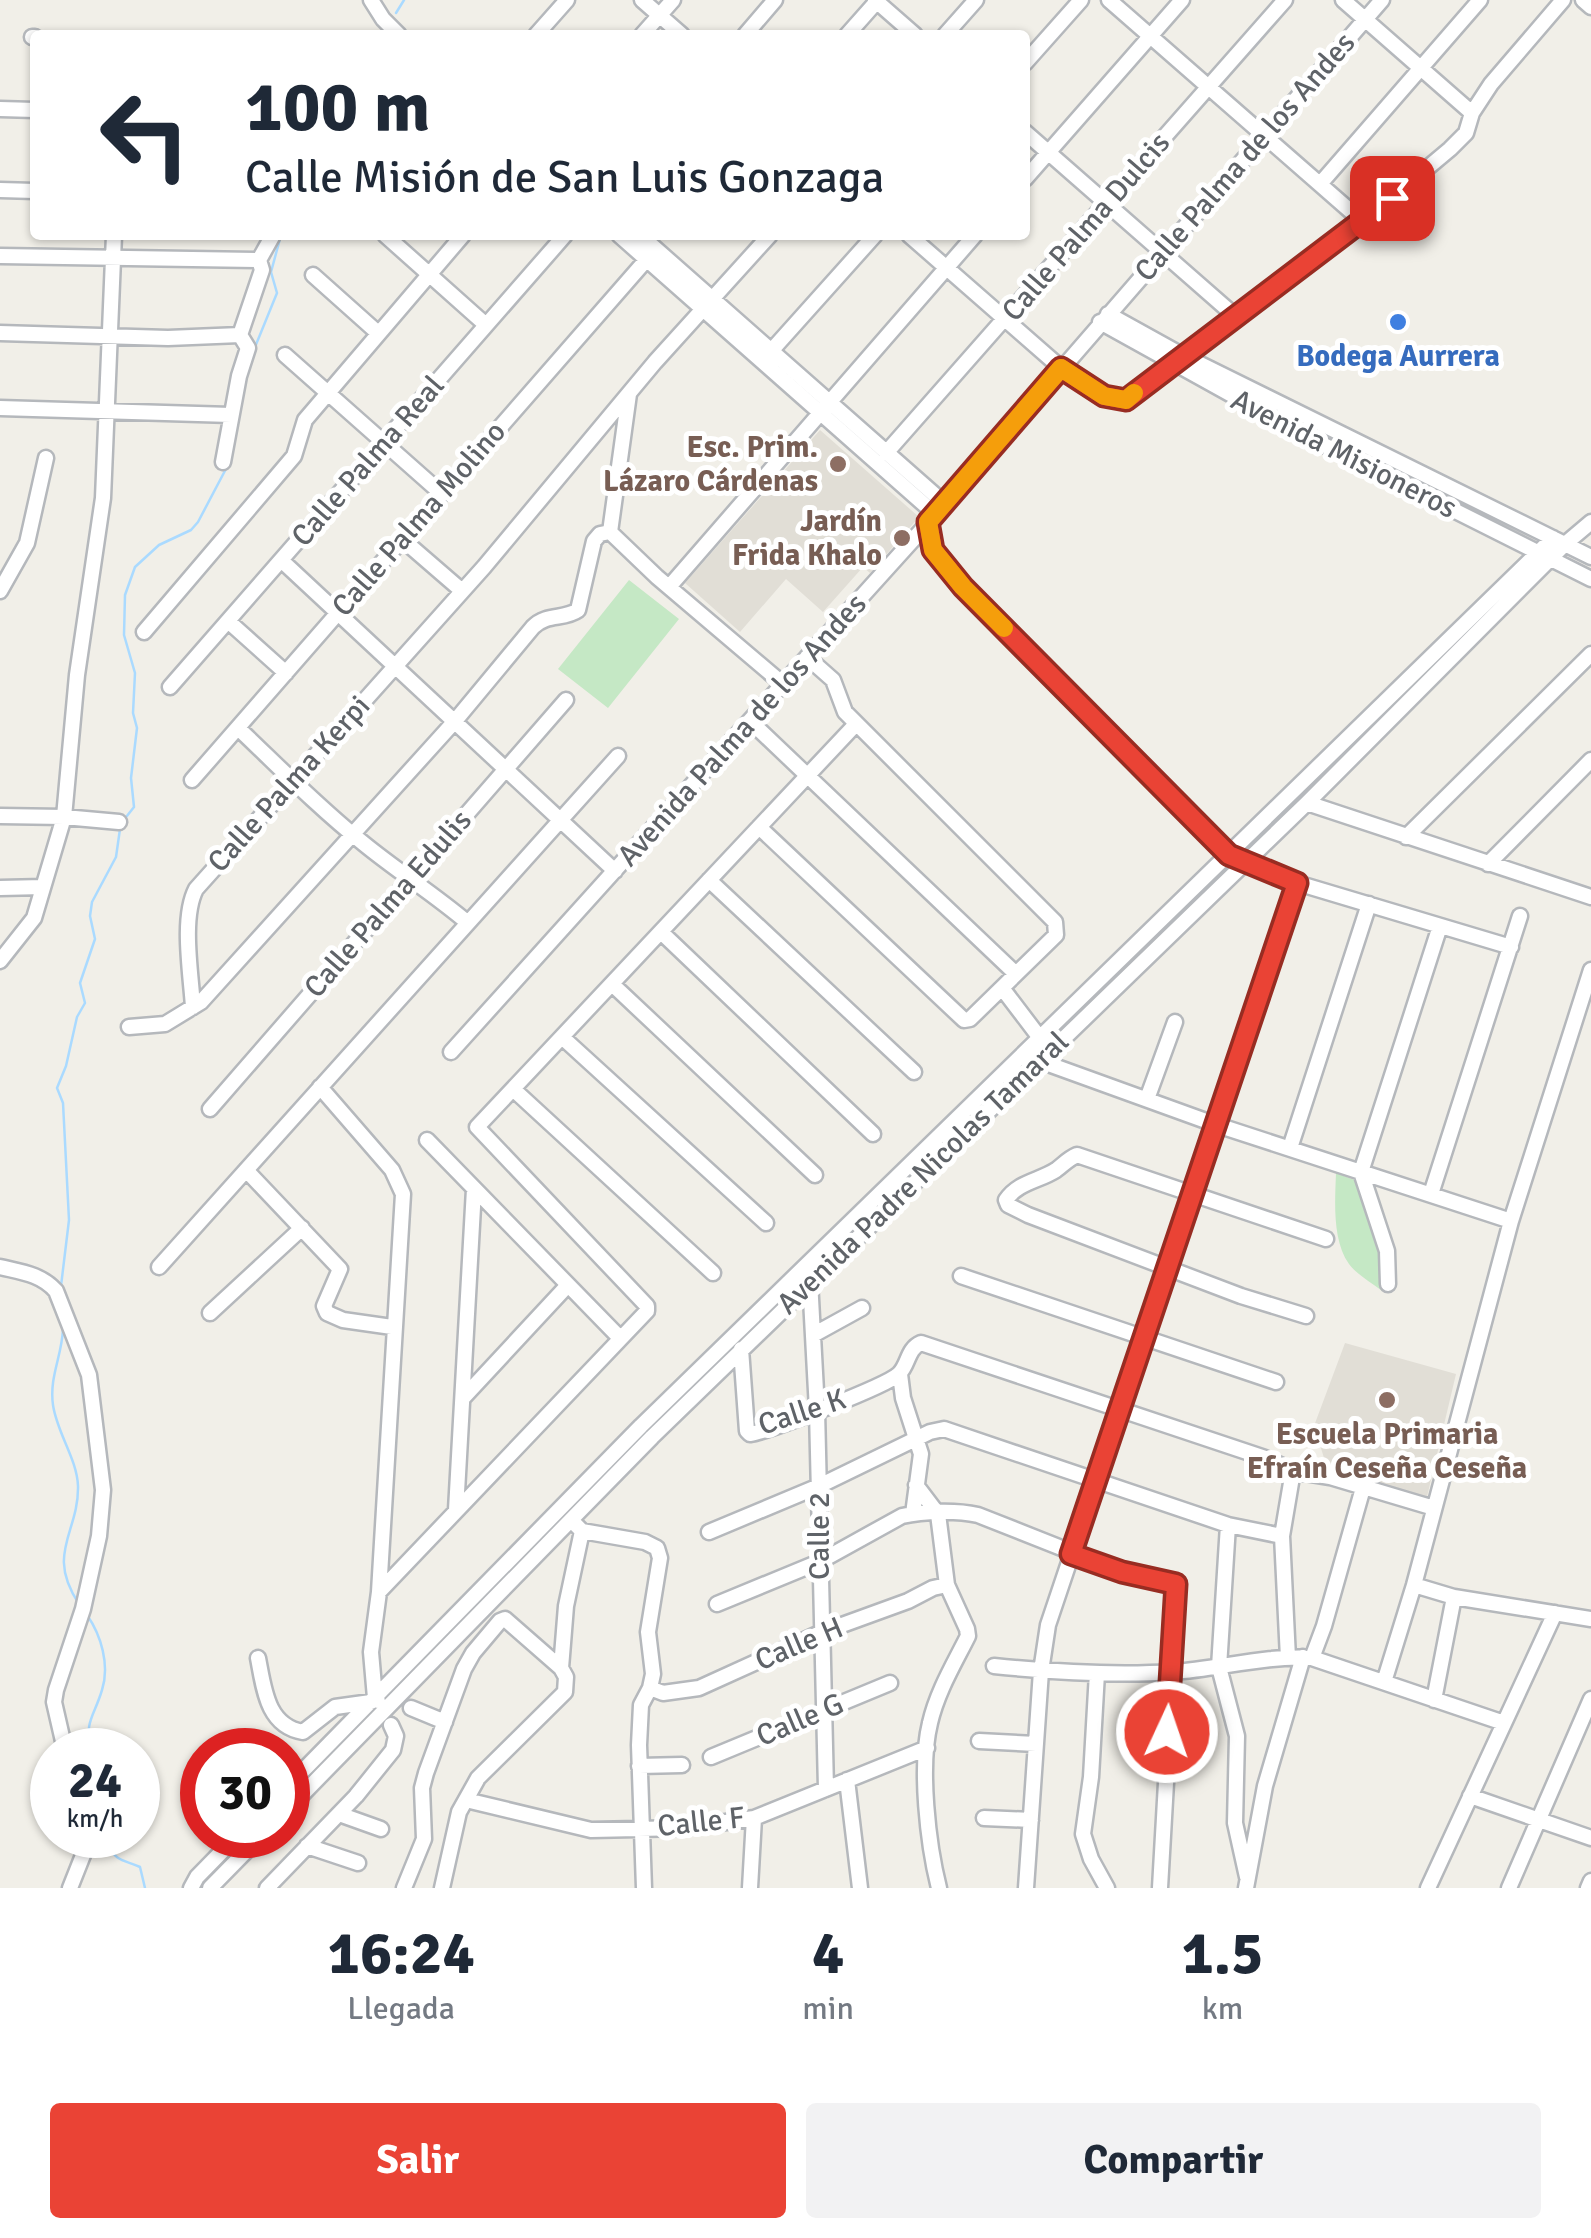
<!DOCTYPE html>
<html lang="es">
<meta charset="utf-8">
<style>
body{margin:0;font-family:Signika,sans-serif;background:#f2f2f3;color:#1f2937;height:100vh;display:flex;flex-direction:column;font-size:38px;white-space:nowrap}
*{box-sizing:border-box;margin:0}
p{font-size:32px;color:#747a83}
.icon{flex:none;width:55px;height:55px;fill:none;stroke:currentColor;stroke-width:2;stroke-linecap:round;stroke-linejoin:round}
.map{position:relative;height:1888px;overflow:hidden}
.drawer{display:flex;flex-direction:column;background:#fff;flex:1}
.drawer>*{flex:none}
.guide{position:absolute;left:30px;top:30px;width:1000px;height:210px;border-radius:10px;box-shadow:0 2px 8px #0004;background:#fff;color:#1f2937;overflow:hidden}
.speed{position:absolute;left:30px;top:1728px;display:flex;gap:20px;font-size:50px;font-weight:700;text-align:center}
.speed>*{display:grid;place-content:center;width:130px;height:130px;border-radius:50%;background:#fff;box-shadow:0 2px 8px #0004;line-height:1}
.speed small{font-size:25px;font-weight:400}
.speed .limit{border:15px solid #d22;background:#fff;color:#111}
.pin{position:absolute;display:grid;place-items:center;width:85px;height:85px;color:#fff;margin:-42px;border-radius:20px;box-shadow:0 5px 15px #0006}
.me{position:absolute;width:110px;margin:-55px;rotate:3deg;stroke-linejoin:round;filter:drop-shadow(0 0 8px #0008)}
.turn{display:flex;align-items:center;gap:35px;height:210px;padding:0 50px;font-size:45px}
.turn .icon{width:130px;height:130px;stroke-width:2.5}
.turn b{display:block;font-size:70px;line-height:85px}
.eta{display:flex;justify-content:space-evenly;align-items:center;height:170px;text-align:center}
.eta b{font-size:60px;font-weight:700;line-height:70px}
.button{display:flex;gap:20px;margin-top:auto;padding:20px 50px}
.button a{flex:1;height:115px;border-radius:10px;background:#ea4335;color:#fff;font-size:40px;font-weight:700;line-height:115px;text-align:center}
.button a+a{background:#f2f2f3;color:#1f2937}
.map>svg:first-child{display:block}
.education{fill:#e1ded6}
.green{fill:#c5e8c5}
.lines{fill:none;stroke-linecap:round;stroke-linejoin:round}
.stream{stroke:#aadaff;stroke-width:2.5}
.minor-casing{stroke:#b5b8bc;stroke-width:19}
.minor{stroke:#fff;stroke-width:14}
.route-casing{stroke:#982c22;stroke-width:25}
.route{stroke:#ea4335;stroke-width:18}
.slow{stroke:#f59e0b;stroke-width:18}
.shop-dot{fill:#3f7fe0;stroke:#fff;stroke-width:4}
.education-dot{fill:#8d6e63;stroke:#fff;stroke-width:4}
.labels{text-anchor:middle;dominant-baseline:central;stroke-width:10;stroke-linejoin:round;paint-order:stroke}
.street-label{font-size:30px;fill:#5f6368;stroke:#fff}
.shop-label{font-size:30px;font-weight:bold;fill:#366cbe;stroke:#fff}
.education-label{font-size:30px;font-weight:bold;fill:#785e54;stroke:#fff;text-anchor:end}
</style>
<div class="map">
<svg width="1591" height="1888" viewBox="0 0 1591 1888">
<rect width="100%" height="100%" fill="#f1efe8"/>
<path class="education" d="M820,430l99,87 -49,56 -7,-6 -40,45 -37,-33 -46,53 -55,-49z
M1345,1343l111,31 -30,127 -96,-24 -16,-51z"/>
<path class="green" d="M629,580l50,39 -71,89 -50,-39z
M1336,1173l21,8c13,36 33,71 25,110 -10,-8 -26,-17 -33,-27 -17,-24 -14,-63 -13,-91z"/>
<g class="lines">
<path class="stream" d="M396,13l8,-13
M255,347l22,-54 -6,-21 10,-37
M123,821l11,-14 -3,-29 6,-50 -4,-15 2,-40 -11,-38 1,-40 10,-28 24,-22 32,-15 7,-8 30,-57
M61,1286l8,-66 -6,-117 -6,-15 9,-22 11,-49 8,-14 -5,-20 15,-44 -5,-23 2,-14 24,-45 4,-28
M63,1329c-1,27 -14,48 -10,76 4,28 24,54 25,81 1,47 -33,67 1,118
M87,1615c14,20 23,50 15,75 -8,27 -17,29 -12,60
M109,1835l-1,10c8,17 17,15 32,22l5,21"/>
<g class="minor-casing">
<path id="minor" d="M371,0l12,19 16,16
M642,0l40,35
M875,0l40,35
M1109,0l254,222
M1343,0l129,113
M1583,0l8,7
M536,35l31,-35
M642,35l31,-35
M745,35l30,-35
M847,35l31,-35
M945,35l31,-35
M32,37h3
M1025,63l56,-63
M0,109l35,1
M1025,132l210,184
M1025,179l157,-179
M1320,184l160,-184
M0,190l35,1
M385,235l101,90
M619,235l316,279
M640,235l304,268
M909,235l152,133 43,28 22,4 237,-178 87,-73 16,-16 6,-20 19,-29 72,-84
M0,256l259,4
M259,260l14,-25
M313,275l65,58
M1108,314l74,41 409,202
M1100,322l202,112 289,145
M0,333l168,5 72,-3
M240,335l22,-65 -3,-10
M772,350l103,-115
M285,355l157,139
M0,408l231,7
M886,453l399,-453
M223,462l16,-86 9,-28 -8,-13
M929,522l4,28 30,37 266,268 68,28 214,64
M610,532l47,45 126,107
M610,532l19,-138
M402,539l59,51
M281,560l334,311
M669,587l306,-352
M0,591l27,-48 19,-85
M228,621l58,52
M144,632l150,-176 11,-36 158,-185
M170,687l395,-452
M750,721l266,253
M238,728c41,39 80,79 125,115 34,28 71,51 105,80
M192,780l455,-521
M1307,803l284,94
M0,816l64,1 55,5
M759,827l205,193 6,-1 86,-84 -1,-13 -210,-210 -12,-32 -26,-23
M1406,837l185,-183
M1488,864l103,-104
M709,880l205,192
M0,888l43,-1
M661,932l212,202
M0,961l34,-43 30,-101 13,-142 26,-177 11,-263
M612,984l203,191
M1002,988l38,50
M193,1007c-2,-33 -12,-89 3,-118l288,-322 171,-205 115,-127
M129,1027l36,-3 36,-22 254,-281 78,-94c14,-14 31,-7 45,-17l16,-69 6,-7 10,-2
M562,1037l204,186
M451,1052l478,-530 453,-522
M1035,1056l5,5 177,64 294,96
M320,1087l72,83 11,24 -24,398 -8,60 4,46 3,3
M513,1089l200,184
M1147,1099l28,-77
M210,1109l356,-409
M427,1140l193,198
M1290,1148l79,-244
M246,1170l94,99 -16,37 3,7 16,7 49,7
M1431,1194l89,-278
M0,1267c21,5 41,7 56,24l33,84 14,115 -4,46 -16,73 -27,81 -2,12 11,48
M159,1267l459,-511
M961,1276l315,106
M810,1280l7,130 9,379
M1388,1284l-1,-33 -26,-79 79,-246
M210,1313l92,-85
M1306,1316l-65,-20 -213,-81 -20,-10 -2,-5c12,-18 33,-19 50,-30 8,-6 12,-11 21,-15l249,84
M813,1335l49,-27
M741,1349l6,82 3,3c20,-3 136,-48 149,-60 10,-10 8,-25 22,-31l344,115 28,13 37,6 104,31
M900,1374l3,24 18,56 -8,60
M463,1398l105,-113
M916,1485l22,29 9,71 20,44 1,7c-14,28 -31,56 -38,87 -11,44 -2,122 9,165
M456,1510l18,-321
M1228,1525l-9,142 18,69 -2,87 12,54
M582,1531l63,11 12,6 3,10 -12,74 5,42 -3,14 -9,17 -2,40 5,143
M709,1532l110,-46 111,-54 14,-3 284,96 54,11
M1414,1585l40,12 137,22
M379,1592l268,-281v-5l-170,-179 379,-403
M717,1604l102,-42 83,-46c22,-5 54,-6 76,-1l144,57 49,9 6,9 -17,298
M258,1658c6,31 9,68 45,74l32,-25 36,-5
M1288,1658l-6,-122 11,-65
M1312,1658l12,-32 39,-138
M994,1666c59,6 119,10 179,6 46,-3 92,-17 139,-14l192,65
M561,1668l5,-62 16,-75 -7,-7
M1097,1673l-6,104 -8,57 8,25 16,29
M1384,1682l30,-97 97,-364 80,-251
M650,1688l13,5 36,-5 121,-55 88,-32 25,-13 14,-3
M1434,1700l20,-103
M411,1708l34,14
M979,1741l57,3
M711,1757l179,-74
M639,1766l43,-1
M847,1780l13,108
M288,1786l353,-360 912,-888
M1470,1796l121,42
M466,1800l125,30 93,-2 70,-10 173,-70
M288,1809l364,-372 655,-634 258,-259 26,-22
M339,1814l42,15
M984,1818l47,2
M307,1846l51,17
M70,1888l21,-53
M191,1888l6,-11 41,-42
M210,1888l52,-53
M267,1888l89,-92 37,-46 3,-14 -5,-11
M404,1888l20,-49 -2,-51 4,-15 38,-104 9,-16 27,-32 5,-2 56,49 5,9 -1,15 -87,86 -19,34 -17,76
M750,1888l4,-70
M1026,1888l15,-217 7,-46 249,-742
M1246,1888l19,-102 38,-129
M1428,1888l127,-275
M1509,1888l82,-189
M1588,1888l3,-7"/>
</g>
<use href="#minor" class="minor"/>
</g>
<g class="lines">
<g class="route-casing">
<path id="route" d="M1167,1732l9,-148 -54,-12 -51,-18 226,-671 -68,-28 -266,-268 -30,-37 -5,-28 133,-154 43,28 22,4 266,-202"/>
</g>
<use href="#route" class="route"/>
<path class="slow" d="M1004,628l-41,-41 -30,-37 -5,-28 133,-154 43,28 22,4 8,-7"/>
</g>
<circle class="shop-dot" cx="1398" cy="322" r="10"/>
<g class="education-dot">
<circle cx="838" cy="464" r="10"/>
<circle cx="902" cy="538" r="10"/>
<circle cx="1387" cy="1400" r="10"/>
</g>
<g class="labels">
<g class="street-label">
<text transform="translate(1245 157) rotate(-49)">Calle Palma de los Andes</text>
<text transform="translate(1086 227) rotate(-49)">Calle Palma Dulcis</text>
<text transform="translate(1344 454) rotate(27)">Avenida Misioneros</text>
<text transform="translate(368 461) rotate(-49)">Calle Palma Real</text>
<text transform="translate(419 519) rotate(-49)">Calle Palma Molino</text>
<text transform="translate(742 730) rotate(-48)">Avenida Palma de los Andes</text>
<text transform="translate(289 784) rotate(-48)">Calle Palma Kerpi</text>
<text transform="translate(388 904) rotate(-49)">Calle Palma Edulis</text>
<text transform="translate(923 1173) rotate(-44)">Avenida Padre Nicolas Tamaral</text>
<text transform="translate(802 1412) rotate(-18)">Calle K</text>
<text transform="translate(819 1536) rotate(-90)">Calle 2</text>
<text transform="translate(799 1644) rotate(-23)">Calle H</text>
<text transform="translate(800 1720) rotate(-23)">Calle G</text>
<text transform="translate(701 1822) rotate(-6)">Calle F</text>
</g>
<g class="shop-label">
<text x="1398" y="356">Bodega Aurrera</text>
</g>
<g class="education-label">
<text x="818" y="447">Esc. Prim.<tspan x="818" dy="34">Lázaro Cárdenas</tspan></text>
<text x="882" y="521">Jardín<tspan x="882" dy="34">Frida Khalo</tspan></text>
<text x="1387" y="1434" text-anchor="middle">Escuela Primaria<tspan x="1387" dy="34">Efraín Ceseña Ceseña</tspan></text>
</g>
</g>
</svg>
<div class="speed"><div>24<small>km/h</small></div><div class="limit">30</div></div>
<div class="pin" style="left:1392px;top:198px;background:#d93025"><svg class="icon" aria-label="arrive" viewBox="0 0 24 24"><path d="M6 21V4h12l-3 4 3 4H6"/></svg></div>
<svg class="me" style="left:1167px;top:1732px" viewBox="-20 -20 40 40"><circle r="17" fill="#ea4335" stroke="#fff" stroke-width="3"/><path d="M0-11L8 9 0 5-8 9z" fill="#fff"/></svg>
<div class="guide">
<div class="turn"><svg class="icon" aria-label="left" viewBox="0 0 24 24"><path d="M17 20v-9H6M10 6l-5 5 5 5"/></svg><div><b>100 m</b>Calle Misión de San Luis Gonzaga</div></div>
</div>
</div>
<section class="drawer">
<div class="eta">
<div><b>16:24</b><p>Llegada</p></div>
<div><b>4</b><p>min</p></div>
<div><b>1.5</b><p>km</p></div>
</div>
<div class="button"><a>Salir</a><a>Compartir</a></div>
</section>
